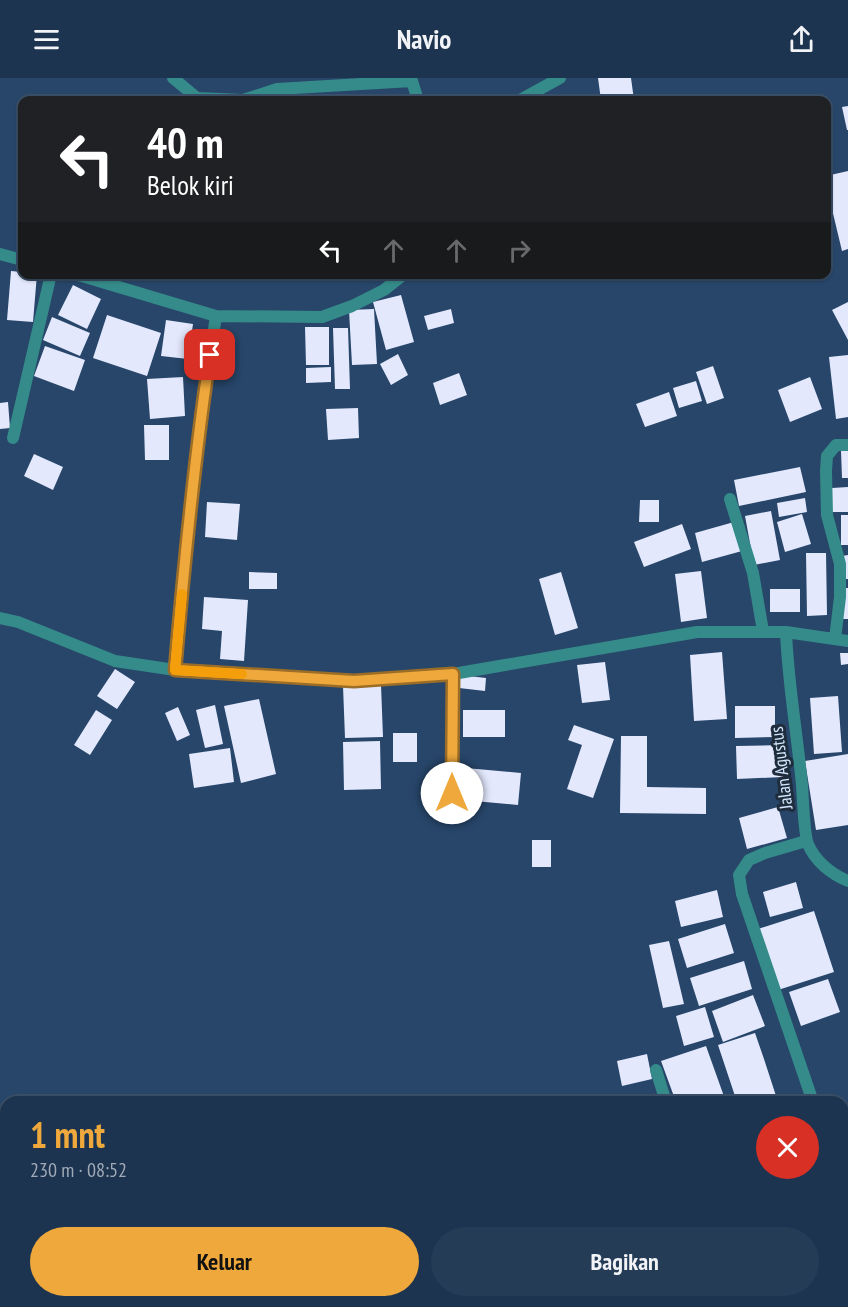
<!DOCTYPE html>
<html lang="id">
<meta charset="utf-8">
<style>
body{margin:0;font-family:"PT Sans Narrow",sans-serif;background:#253c57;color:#f1f3f6;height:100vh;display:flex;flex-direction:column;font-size:22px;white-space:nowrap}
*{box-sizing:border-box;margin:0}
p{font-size:20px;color:#a0aab7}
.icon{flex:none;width:33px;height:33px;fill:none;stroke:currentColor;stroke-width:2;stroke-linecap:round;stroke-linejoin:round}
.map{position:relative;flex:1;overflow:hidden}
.details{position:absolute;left:0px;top:1018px;width:849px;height:212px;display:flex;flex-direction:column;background:#1d3450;border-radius:18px 18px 0 0;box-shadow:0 2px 4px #0004,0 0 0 2px #3b4f67}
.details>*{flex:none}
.guide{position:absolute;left:18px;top:18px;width:813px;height:183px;border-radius:12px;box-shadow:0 2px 4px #0004,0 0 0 2px #3b4f67;background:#202124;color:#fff;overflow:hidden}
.pin{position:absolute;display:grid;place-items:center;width:51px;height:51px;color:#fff;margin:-26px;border-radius:12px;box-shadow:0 3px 9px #0006}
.me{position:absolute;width:66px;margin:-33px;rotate:0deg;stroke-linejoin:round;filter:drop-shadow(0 0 4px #0008)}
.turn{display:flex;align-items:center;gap:21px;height:126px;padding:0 30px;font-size:27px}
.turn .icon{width:78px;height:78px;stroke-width:2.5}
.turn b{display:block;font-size:42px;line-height:51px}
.lanes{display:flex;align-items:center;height:57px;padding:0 30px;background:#0003;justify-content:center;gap:30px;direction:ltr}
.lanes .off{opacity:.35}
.round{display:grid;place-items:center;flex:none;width:63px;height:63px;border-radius:32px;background:#253c57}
.summary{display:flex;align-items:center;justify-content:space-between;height:102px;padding:0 30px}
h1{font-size:36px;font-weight:700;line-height:45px;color:#eea83c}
.cta{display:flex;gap:12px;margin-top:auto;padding:12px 30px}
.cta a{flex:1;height:69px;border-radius:36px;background:#eea83c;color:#111;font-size:24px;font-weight:700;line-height:69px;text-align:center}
.cta a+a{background:#253c57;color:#f1f3f6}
header{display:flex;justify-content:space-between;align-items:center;height:78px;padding:0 30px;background:#1d3450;font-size:27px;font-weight:700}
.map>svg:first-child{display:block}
.building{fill:#e3e8fd}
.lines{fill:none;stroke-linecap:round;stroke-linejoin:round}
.minor{stroke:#358b89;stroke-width:12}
.route-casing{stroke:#9b6d27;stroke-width:15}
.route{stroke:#eea83c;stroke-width:10}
.slow{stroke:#f59e0b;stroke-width:10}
.labels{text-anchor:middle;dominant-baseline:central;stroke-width:6;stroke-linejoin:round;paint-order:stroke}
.street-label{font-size:18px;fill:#d4e6fd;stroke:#1e2c3c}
</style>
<header><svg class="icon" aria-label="menu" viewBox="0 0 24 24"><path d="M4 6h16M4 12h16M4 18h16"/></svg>Navio<svg class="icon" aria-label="share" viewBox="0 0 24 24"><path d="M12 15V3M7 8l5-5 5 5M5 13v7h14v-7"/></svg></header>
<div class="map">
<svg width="848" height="1229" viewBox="0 0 848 1229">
<rect width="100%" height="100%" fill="#27466a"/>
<path class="building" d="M598,0h33l3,22h-33z
M848,28v24h-1l-5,-23z
M848,93v78l-6,2 -16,-67v-8z
M11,193l11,1v2h15l-4,48 -26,-2z
M73,207l28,14 -14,30 -29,-14z
M401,217l13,47 -28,8 -13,-48z
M848,224v38l-16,-30z
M374,231l3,55 -25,1 -3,-55z
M451,231l3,14 -26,7 -4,-14z
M107,237l54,18 -14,43 -54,-18z
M52,239l38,16 -10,23 -37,-16z
M166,242l27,4 -5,35 -27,-3z
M305,249h24v38h-23z
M333,250h15l2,61h-15z
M45,268l40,14 -11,31 -40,-15z
M398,276l10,21 -17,10 -11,-21z
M848,277v62l-12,2 -7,-62z
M713,288l11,32 -17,6 -11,-32z
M331,289v15l-25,1v-15z
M459,295l8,22 -27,10 -7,-22z
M183,299l2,39 -35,3 -3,-40z
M810,299l12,32 -32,13 -12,-32z
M696,303l6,20 -23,7 -6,-20z
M669,314l8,24 -32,11 -9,-23z
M8,324l2,26 -10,1v-26z
M358,330l1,30 -31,2 -2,-31z
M144,347h25v35h-24z
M841,373h7v27h-6z
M34,376l29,13 -10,23 -29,-14z
M800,389l6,25 -67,14 -5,-26z
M848,409v25h-16v-24z
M805,420l2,14 -28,5 -2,-14z
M640,422h19v22h-20z
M207,424l33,2 -3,36 -32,-3z
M771,433l9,49 -26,5 -9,-49z
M802,436l9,30 -26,8 -8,-30z
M841,437h7v30h-7z
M734,444l8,29 -40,11 -7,-29z
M682,446l9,25 -47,18 -10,-25z
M806,475h20l1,62 -20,1z
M848,477v24h-2l-4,-23z
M701,493l6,47 -26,4 -6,-48z
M249,494l28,1v16h-28z
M561,494l17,56 -23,7 -16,-56z
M843,510h5v31h-6z
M770,511h30v23h-30z
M204,519l44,3 -4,61 -24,-2 2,-28 -20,-2z
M722,574l5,67 -33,2 -4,-66z
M840,575h8v11l-7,1z
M605,584l5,38 -28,3 -5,-38z
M115,591l20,13 -18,27 -20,-13z
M460,597l26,3 -1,13 -26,-3z
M381,607l2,52 -38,1 -2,-52z
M838,618l4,56 -28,2 -4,-56z
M259,621l17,75 -35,9 -17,-77z
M215,627l8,39 -18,4 -9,-38z
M735,628h40v31l-40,1z
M178,629l12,28 -13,6 -12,-28z
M96,632l16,10 -22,35 -16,-10z
M463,632h42v27h-42z
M574,647l40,14 -21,59 -26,-9 15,-44 -14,-5z
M393,655h24v29h-24z
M621,658h26v51l59,1v26l-86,-1z
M380,663l1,48 -37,1 -1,-48z
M781,667l2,32 -46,2 -1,-33z
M230,670l4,34 -40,6 -5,-34z
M848,676v71l-32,5 -11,-69z
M466,690l55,5 -3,32 -55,-5z
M778,729l9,31 -40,11 -8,-31z
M532,762h19v27h-19z
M796,804l7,26 -33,9 -7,-25z
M717,812l6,27 -42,10 -6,-26z
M814,833l20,61 -56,18 -20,-61z
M725,846l9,29 -47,15 -9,-29z
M669,863l15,63 -21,4 -14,-63z
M744,883l8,28 -53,17 -9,-28z
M828,901l12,33 -39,14 -12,-34z
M753,917l12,31 -42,16 -11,-31z
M705,929l9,30 -30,9 -8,-30z
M755,955l9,26 14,43h-41l-19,-57z
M706,968l20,56h-50l-15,-41z
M647,976l5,25 -30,7 -5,-25z
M848,1038v25l-5,2v-26z
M843,1185l5,13v31h-52l-2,-5h49z
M675,1224h45l1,5h-44z
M733,1224h53l2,5h-53z"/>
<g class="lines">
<path class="minor" d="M173,0l24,20 46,2 34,-11 135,-8
M411,0l7,22
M520,22l40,-22
M0,176l22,6
M75,196l141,42 106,1 30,-11 32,-16 20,-16
M13,360l38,-164
M730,421l23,74 10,58
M0,540l18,4 97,39 60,9 179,11 99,-7 244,-42h89l62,9
M786,554c2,51 11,101 16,153 1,13 2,50 6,59 7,17 23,30 40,37
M835,561l5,-42v-33l-13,-49 -1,-44 1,-15 9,-11h12
M175,592c10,-119 23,-236 41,-354
M452,715l1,-119
M806,763l-41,12 -16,7 -10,15 3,19 71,208
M656,992l10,32
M843,1113l5,14
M726,1224l2,5"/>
</g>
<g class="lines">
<g class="route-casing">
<path id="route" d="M210,277c-16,105 -26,210 -35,315l179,11 99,-7 -1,119"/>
</g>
<use href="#route" class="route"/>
<path class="slow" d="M182,516l-7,76 67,4"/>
</g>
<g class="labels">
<g class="street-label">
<text transform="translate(781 690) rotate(-97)">Jalan Agustus</text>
</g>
</g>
</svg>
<div class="pin" style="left:210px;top:277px;background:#d93025"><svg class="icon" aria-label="arrive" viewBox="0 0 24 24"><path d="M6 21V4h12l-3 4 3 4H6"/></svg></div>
<svg class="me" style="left:452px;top:715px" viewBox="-20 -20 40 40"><circle r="19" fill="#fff"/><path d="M0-13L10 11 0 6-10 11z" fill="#eea83c"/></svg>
<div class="guide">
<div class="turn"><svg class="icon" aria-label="left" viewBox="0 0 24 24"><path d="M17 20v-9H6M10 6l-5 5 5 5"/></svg><div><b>40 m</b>Belok kiri</div></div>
<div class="lanes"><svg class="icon" aria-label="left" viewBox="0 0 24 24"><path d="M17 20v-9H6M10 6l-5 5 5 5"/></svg><svg class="icon off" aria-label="ahead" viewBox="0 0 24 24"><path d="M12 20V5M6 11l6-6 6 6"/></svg><svg class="icon off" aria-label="ahead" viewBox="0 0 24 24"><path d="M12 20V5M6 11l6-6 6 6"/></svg><svg class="icon off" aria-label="right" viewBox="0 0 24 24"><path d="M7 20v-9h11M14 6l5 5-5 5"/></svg></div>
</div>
<section class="details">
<div class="summary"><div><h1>1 mnt</h1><p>230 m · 08:52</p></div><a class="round" style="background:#d93025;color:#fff"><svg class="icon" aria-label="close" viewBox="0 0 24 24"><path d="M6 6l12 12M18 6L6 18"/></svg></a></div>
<div class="cta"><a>Keluar</a><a>Bagikan</a></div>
</section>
</div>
